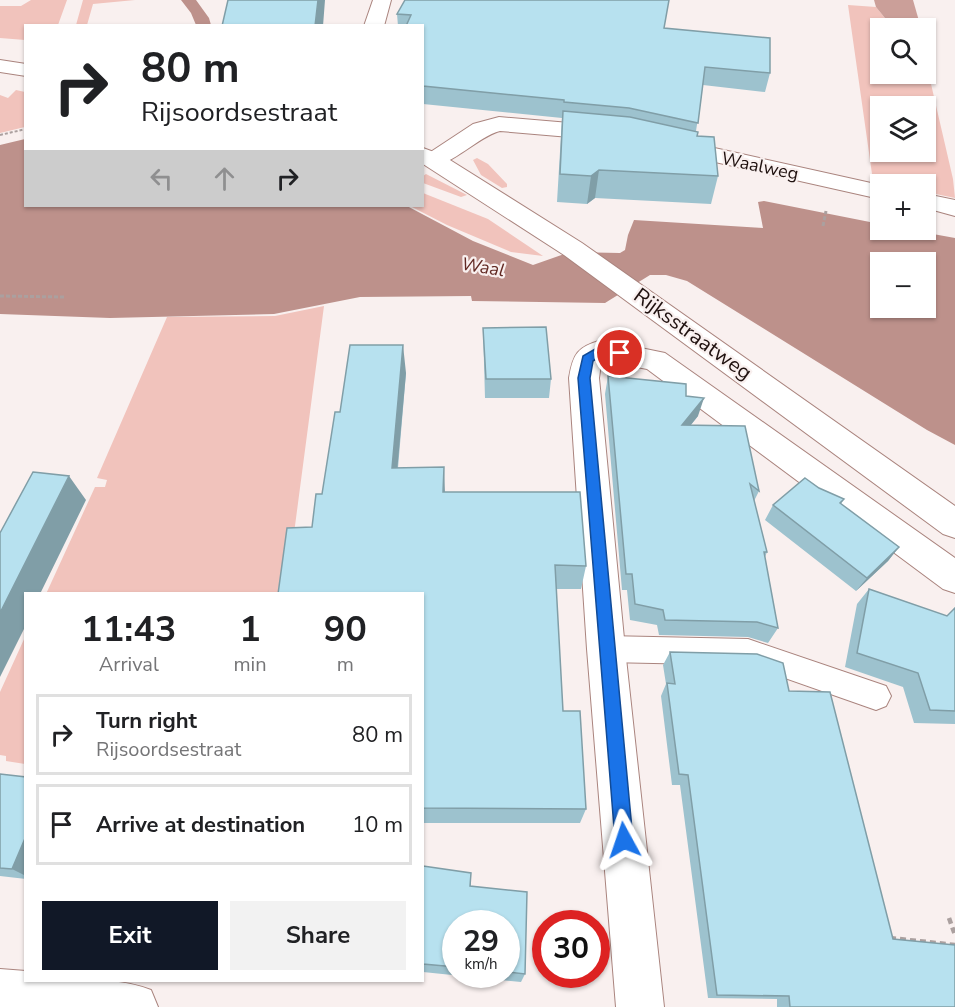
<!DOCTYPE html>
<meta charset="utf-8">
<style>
body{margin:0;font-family:"Nunito Sans",sans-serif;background:#f2f2f2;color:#202124;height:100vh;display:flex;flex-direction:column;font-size:22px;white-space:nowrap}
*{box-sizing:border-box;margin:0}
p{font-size:20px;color:#757577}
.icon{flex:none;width:33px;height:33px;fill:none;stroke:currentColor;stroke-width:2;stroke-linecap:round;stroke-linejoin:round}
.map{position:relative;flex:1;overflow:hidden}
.panel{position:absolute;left:24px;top:592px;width:400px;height:390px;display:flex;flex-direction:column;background:#fff;border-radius:0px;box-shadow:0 2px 4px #0004}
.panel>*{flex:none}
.guide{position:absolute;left:24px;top:24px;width:400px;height:183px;border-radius:0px;box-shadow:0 2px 4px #0004;background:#fff;color:#202124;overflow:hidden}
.fabs{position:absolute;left:870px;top:18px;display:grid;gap:12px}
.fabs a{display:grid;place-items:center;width:66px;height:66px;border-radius:0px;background:#fff;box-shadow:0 2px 4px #0004;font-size:30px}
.speed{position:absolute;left:442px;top:910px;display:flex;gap:12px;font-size:30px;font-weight:700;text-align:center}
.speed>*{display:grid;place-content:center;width:78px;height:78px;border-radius:50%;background:#fff;box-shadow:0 2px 4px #0004;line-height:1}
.speed small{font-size:15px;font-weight:400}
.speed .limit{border:9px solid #d22;background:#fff;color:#111}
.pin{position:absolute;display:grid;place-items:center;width:51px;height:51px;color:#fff;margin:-26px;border:3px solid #fff;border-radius:50%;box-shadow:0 2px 6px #0007}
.me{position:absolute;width:66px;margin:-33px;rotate:355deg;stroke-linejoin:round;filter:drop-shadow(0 0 4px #0008)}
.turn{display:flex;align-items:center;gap:21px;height:126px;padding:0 18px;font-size:27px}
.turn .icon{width:78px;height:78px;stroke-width:2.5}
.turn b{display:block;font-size:42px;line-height:51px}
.lanes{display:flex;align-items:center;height:57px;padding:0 18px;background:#0003;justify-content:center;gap:30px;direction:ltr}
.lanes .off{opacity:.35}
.eta{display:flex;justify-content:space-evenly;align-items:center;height:102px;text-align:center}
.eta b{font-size:36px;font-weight:700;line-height:42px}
.primary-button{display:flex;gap:12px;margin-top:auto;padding:12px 18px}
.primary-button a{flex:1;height:69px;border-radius:0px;background:#111827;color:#fff;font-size:24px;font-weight:700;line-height:69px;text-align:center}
.primary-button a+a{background:#f2f2f2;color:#202124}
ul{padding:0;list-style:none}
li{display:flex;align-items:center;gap:18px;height:81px;margin:0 12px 9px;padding:0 6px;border:3px solid #e0e0e0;border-radius:0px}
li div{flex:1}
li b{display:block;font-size:22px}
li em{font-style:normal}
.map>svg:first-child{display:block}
.green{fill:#f1c3bc;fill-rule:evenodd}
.forest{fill:#cb9f99}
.water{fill:#bd918b;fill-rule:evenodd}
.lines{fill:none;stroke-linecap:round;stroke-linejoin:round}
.service-casing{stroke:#aa847e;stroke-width:2}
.minor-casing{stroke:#aa847e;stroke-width:2}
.tertiary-casing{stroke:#aa847e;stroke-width:2}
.path-far2{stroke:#aba09f;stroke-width:2;stroke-dasharray:3 2;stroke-linecap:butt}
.path-far1{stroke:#aba09f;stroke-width:3;stroke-dasharray:4 2;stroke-linecap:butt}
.path{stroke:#aba09f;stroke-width:4.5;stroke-dasharray:6 4;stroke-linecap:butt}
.service{fill:#fff;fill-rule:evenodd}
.minor{fill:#fff;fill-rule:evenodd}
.tertiary{fill:#fff;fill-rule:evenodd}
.wall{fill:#9dc2ce;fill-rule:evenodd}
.shaded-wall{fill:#809ea7}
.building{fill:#b7e1ef;stroke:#809ea7;stroke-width:1.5}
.route{fill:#1a73e8;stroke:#114b97;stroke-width:1.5}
.labels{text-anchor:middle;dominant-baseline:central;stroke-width:4.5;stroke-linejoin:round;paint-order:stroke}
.far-street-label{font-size:18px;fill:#1f110f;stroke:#f9f0ef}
.far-water-label{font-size:18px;font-style:italic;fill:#622923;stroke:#f9f0ef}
.street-label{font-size:21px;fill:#1f110f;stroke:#f9f0ef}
</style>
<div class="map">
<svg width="955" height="1007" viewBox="0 0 955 1007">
<rect width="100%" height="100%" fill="#f9f0ef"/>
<path class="green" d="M31,0h36l-9,25 -32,1 -1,14 -25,-2v-32h21z
M83,0h52l-42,4 -6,21h-11z
M848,5l28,2 17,21h-13v46h46v-7l2,4 25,108 2,19 -29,-6v-8h-35l-18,-3zM880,106h46v46h-46z
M16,90l9,2v35l-25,6v-38l8,3z
M477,158l11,6 19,20v3l-5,1 -21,-13 -8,-15z
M426,174l41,21 -6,2 -38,-14v-7z
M423,193l65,26 55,37 -32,-4 -64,-27 -37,-19h13z
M324,306l-38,288h-240l49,-107h10l2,-7 -10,-2 70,-161 108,-1z
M25,637l1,127h-1l-19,-3v-5l-6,-1v-63z"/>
<path class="forest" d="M874,0h39l8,28h-28l-17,-21z"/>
<path class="water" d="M181,0h15l13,18 2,7h-15l-5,-12z
M25,139l1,67h381l66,35 60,24 37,-13 50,1 5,-3 3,-15 6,-15 129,8 -5,-26 6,-1 116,23v6h31l44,8v207l-28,-15 -240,-149 -21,-6h-16l-45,28 -133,-2 -1,-5 -111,1 -86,17 -164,4 -110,-4v-169zM880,262h46v46h-46z"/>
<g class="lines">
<g class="service-casing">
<path id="service" d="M606,636l142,3 138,47 5,10 -5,10 -10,4 -128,-45 -142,-3 -10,-4 -4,-9 4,-9z"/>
</g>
<g class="minor-casing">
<path id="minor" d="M373,0h18l-7,26h-20z
M499,117l106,9 8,2 3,5 -3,5 -8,2 -105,-9c-24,6 -52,40 -74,34l-3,-4 3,-6 47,-31z
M674,139l206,46v14l-214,-48 -3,-5 3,-5z
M926,194l29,6v16l-29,-8z
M602,340l63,13 290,205v35l-12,-4 -296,-220 -41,-8 -5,3 -2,14 26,271 39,358h-48l-29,-358 -18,-271c4,-24 8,-31 33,-38z
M0,969l26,2v10c40,0 86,-6 125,9l7,17h-158z"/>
</g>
<g class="tertiary-casing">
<path id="tertiary" d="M0,60l26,4v12l-26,-4z
M423,148l19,7 140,88 373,263v32l-12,-4 -379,-279 -141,-91z"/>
</g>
<path class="path-far2" d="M0,135l26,-6"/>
<path class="path-far1" d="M823,226l3,-15
M0,296l64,1"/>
<path class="path" d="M949,918l6,17
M890,938l65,7"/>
<use href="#service" class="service"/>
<use href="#minor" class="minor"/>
<use href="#tertiary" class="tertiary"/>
</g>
<path class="wall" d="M397,14l267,14 106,45 -5,19 -62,-7 -7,46 22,45 -7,28 -116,-6 -8,6 -30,-2 5,-84 -139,-14v-78h-25z
M483,328l68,51 -2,19h-64z
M406,373l-8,95 188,98 -5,23h-25l7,122 23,98 -6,14h-157v-229l-111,-67 10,-33 18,-82z
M608,376l90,40 -7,9 68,66 -5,10 13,51 -2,5 13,71 -10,15 -20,-6 -89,-2 -2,-10 -27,-5 -3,-30h-5l-17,-196z
M819,488l25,11 -3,5 58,43 -11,14 -32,30 -91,-71 8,-15z
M869,589l78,27 8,-9v117l-41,-1 -11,-36 -58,-20 12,-63z
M670,652l119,39 104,248 62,68h-178v-8l-69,-1 -28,-213h-8l-11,-89 5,-12 -3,-19z
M0,774l26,3v102l-26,-3z
M423,866l48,7v13l56,6 -2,82 -4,8 -98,-10zM456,924h51v51h-51z"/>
<path class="shaded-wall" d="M318,0h7l-2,26h-8z
M599,170l-4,28 -8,6 4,-28z
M403,345l3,28 -11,121 -3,-26z
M704,398l-6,18 -22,27 6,-18z
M444,467l1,26 -2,-1z
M69,476l17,24 -46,94h-14v31l-26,52v-64z
M899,547l-11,14 -32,30 11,-13z
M26,836v40l-14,-7z"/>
<path class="building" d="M228,0h90l-3,26h-93z
M405,0h264l-5,28 106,10v35l-65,-6 -7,56 -69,-15 -65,-6v-2l-141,-14v-60h-17l5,-11 -14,-1z
M563,111l67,6 68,15 -1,4 17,1 4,39 -119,-6 -8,6 -31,-2z
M546,327l5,52h-65l-3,-51z
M350,345h53l-11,123 52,-1 -1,25h137l6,74 -31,-1 8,146h17l6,98 -163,-1v-214h-145l9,-66 25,-1 4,-33h6l13,-82h5z
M608,376l78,8v12l18,2 -22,27 63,1 14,65 -9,-7 17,68h-3l14,76 -21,-6 -92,-2 -2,-10 -28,-6 -3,-30h-6z
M33,472l36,4 -69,137v-80z
M805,478l14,10 25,11 -4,4 59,44 -32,31 -94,-73z
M869,589l78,27 8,-8v103l-25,-1 -12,-37 -61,-20z
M670,652l87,2 26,9 6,28 41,1 63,247 62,6v62h-165l-1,-11 -72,-1 -29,-220 -9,-1 -12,-91 8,1z
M0,774l26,3v59l-14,33 -12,-1z
M423,866l48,7 -1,13 57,6 -2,82 -18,-2v-48h-51v43l-33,-3z"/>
<path class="route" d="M602,345l22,5 2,3 -6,4 -16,-3 -11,7 -3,17 43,462 -3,6 -6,3 -6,-3 -3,-6 -37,-462 5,-22z"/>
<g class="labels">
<g class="far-street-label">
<text transform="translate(760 166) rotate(12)">Waalweg</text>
</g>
<g class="far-water-label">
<text transform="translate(483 267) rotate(9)">Waal</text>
</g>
<g class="street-label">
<text transform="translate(693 334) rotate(36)">Rijksstraatweg</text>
</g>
</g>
</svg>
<div class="fabs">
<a><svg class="icon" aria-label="search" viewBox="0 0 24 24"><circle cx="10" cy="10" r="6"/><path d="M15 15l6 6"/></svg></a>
<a><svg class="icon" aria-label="layers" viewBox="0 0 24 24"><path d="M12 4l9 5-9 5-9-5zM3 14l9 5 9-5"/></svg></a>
<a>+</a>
<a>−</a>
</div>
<div class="speed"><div>29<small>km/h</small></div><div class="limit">30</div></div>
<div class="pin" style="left:620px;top:353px;background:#d93025"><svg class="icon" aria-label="arrive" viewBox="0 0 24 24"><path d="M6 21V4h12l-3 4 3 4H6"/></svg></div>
<svg class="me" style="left:624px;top:840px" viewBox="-20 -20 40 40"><path d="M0-17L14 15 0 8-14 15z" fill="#1a73e8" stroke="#fff" stroke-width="4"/></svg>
<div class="guide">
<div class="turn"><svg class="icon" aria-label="right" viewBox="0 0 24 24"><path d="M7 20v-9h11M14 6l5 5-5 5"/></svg><div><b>80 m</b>Rijsoordsestraat</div></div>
<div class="lanes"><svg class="icon off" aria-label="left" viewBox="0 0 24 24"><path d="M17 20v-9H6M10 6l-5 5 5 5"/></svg><svg class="icon off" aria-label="ahead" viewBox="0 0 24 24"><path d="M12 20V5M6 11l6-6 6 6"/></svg><svg class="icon" aria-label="right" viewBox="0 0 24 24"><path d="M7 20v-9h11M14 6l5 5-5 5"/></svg></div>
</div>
<section class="panel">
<div class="eta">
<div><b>11:43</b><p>Arrival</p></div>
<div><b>1</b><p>min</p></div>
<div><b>90</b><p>m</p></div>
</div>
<ul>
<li><svg class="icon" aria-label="right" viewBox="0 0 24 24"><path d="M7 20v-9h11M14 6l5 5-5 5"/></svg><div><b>Turn right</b><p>Rijsoordsestraat</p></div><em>80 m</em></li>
<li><svg class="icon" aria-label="arrive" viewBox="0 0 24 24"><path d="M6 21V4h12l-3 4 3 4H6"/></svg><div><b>Arrive at destination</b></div><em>10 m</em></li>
</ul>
<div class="primary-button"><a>Exit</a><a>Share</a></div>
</section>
</div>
